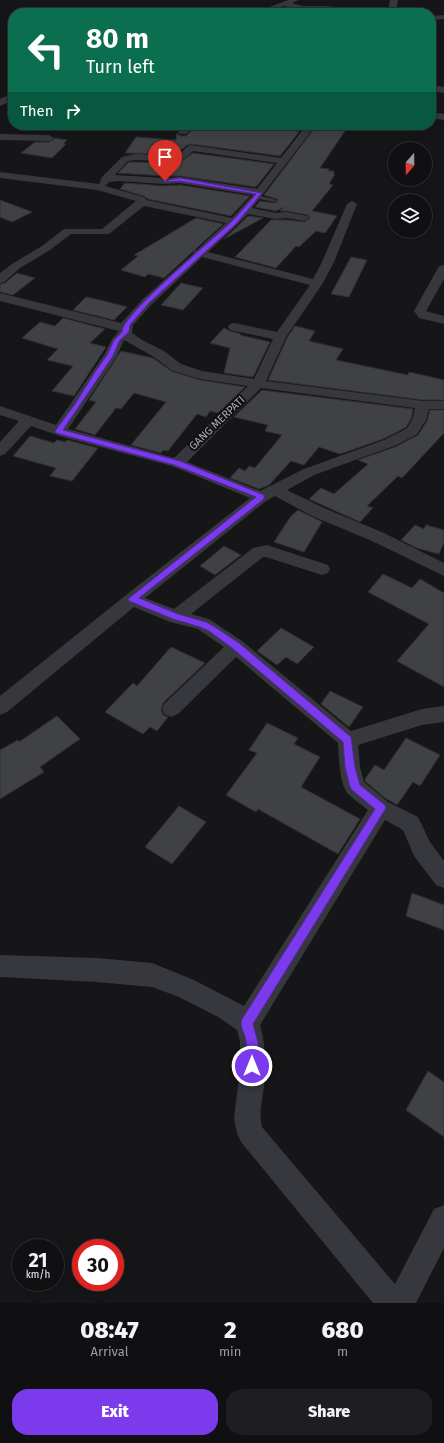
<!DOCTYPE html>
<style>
body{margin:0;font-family:"Fira Sans",sans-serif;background:#1e1e20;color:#f1f3f6;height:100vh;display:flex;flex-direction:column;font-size:15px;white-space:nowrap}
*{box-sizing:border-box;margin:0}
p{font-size:13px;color:#9c9d9f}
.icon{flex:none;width:22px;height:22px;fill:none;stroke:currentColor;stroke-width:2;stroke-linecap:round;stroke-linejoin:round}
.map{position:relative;height:1303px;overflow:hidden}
.panel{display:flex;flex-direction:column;background:#101012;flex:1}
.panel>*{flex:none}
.top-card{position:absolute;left:8px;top:8px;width:428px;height:122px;border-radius:16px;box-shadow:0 2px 10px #0003,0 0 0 1px #303032;background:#0b6e4f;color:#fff;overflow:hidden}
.needle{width:26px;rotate:200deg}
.tools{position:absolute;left:388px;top:142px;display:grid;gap:8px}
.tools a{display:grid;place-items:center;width:44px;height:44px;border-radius:50%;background:#101012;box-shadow:0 2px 10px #0003,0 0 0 1px #303032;font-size:20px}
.speed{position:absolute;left:12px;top:1239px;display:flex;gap:8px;font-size:20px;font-weight:700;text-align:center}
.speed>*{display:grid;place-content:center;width:52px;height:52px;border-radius:50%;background:#101012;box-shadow:0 2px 10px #0003,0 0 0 1px #303032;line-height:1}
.speed small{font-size:10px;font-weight:400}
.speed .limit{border:6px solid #d22;background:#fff;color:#111}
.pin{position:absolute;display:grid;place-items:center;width:34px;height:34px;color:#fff;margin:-41px -17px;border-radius:50% 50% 50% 0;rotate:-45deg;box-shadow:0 0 4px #0007}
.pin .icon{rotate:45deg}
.me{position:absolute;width:44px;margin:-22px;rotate:0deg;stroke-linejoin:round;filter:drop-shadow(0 0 3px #0008)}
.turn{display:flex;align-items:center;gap:14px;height:84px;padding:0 12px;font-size:18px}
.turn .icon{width:52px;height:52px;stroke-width:2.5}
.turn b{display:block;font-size:28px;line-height:34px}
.then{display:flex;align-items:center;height:38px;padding:0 12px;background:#0003;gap:8px;font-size:15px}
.eta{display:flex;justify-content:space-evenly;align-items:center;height:68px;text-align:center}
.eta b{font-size:24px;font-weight:800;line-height:28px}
.cta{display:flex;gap:8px;margin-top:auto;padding:8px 12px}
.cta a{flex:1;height:46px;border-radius:16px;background:#7c3aed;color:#fff;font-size:16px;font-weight:800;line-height:46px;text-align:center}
.cta a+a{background:#1e1e20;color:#f1f3f6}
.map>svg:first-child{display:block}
.building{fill:#404145;stroke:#303034}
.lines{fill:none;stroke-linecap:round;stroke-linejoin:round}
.lane{fill:#37383d;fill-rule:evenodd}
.street{fill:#37383d;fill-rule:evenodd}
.route{fill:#7c3aed;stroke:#51269a}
.labels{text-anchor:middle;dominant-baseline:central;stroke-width:4;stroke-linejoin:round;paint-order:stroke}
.far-street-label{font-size:11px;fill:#a8adb8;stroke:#111113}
</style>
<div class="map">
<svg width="444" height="1303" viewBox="0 0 444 1303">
<rect width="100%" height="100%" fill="#161618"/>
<path class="building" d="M196,125h88l4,3 11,4 -19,24 -89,-12 -4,1 -11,9 -51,-1 11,-16 40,3 1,-7 3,3h6z
M317,125h32l-29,43 9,1 -1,2h6l-1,3h2l-6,10 4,1 -21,26 25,5 -12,17 -9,-2 -17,16 -3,-1 -20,22 -41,-11 36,-37h16l17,2 6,-4 -2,-3 -21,-4h-7l4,-4 -8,4 -21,-4 5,-6 14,2 4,-2 -1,-2 -13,-4z
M55,138l12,2 -4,4h3l-14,14 -31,-5 14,-11h14z
M193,153l81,11 -18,23 -76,-11h-15l-47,-3 11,-11 50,1z
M125,183l40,3 15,-1 70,11 -19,20 -83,-17 -4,-3 -24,-7z
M0,200l32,12 -20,10 -12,-5z
M248,216l15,2 -39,21z
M196,218l27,6 -59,54 -16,-4 -3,3 -24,-7 17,-14 -4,-1z
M351,257l16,3 -18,37 -18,-3z
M17,273l18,5 -22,17 -13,-3v-8l5,-1z
M181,283l22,5 -20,22 -22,-5z
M86,297l18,4 23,6 -13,13 -41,-10z
M63,318l42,11 -15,14 16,4 -32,49 -22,-5 21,-25 -26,-6 11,-11 -36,-11 18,-16 15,4z
M295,326l20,5 -6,10 34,8 -7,11 72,15 1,-3 35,8v20h-21l-155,-20 19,-42z
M224,328l6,3 11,3 -1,1 30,7 -17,35 -29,-4 6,-25 -20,-5z
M121,351l32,7 18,13 29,9 45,7 -27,26 -8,-2 -4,6 -9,-3 -29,37 -5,-1 -2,3 -30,-8 35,-43 -32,-9 -13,16 -5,-1 -21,27 -20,-6 21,-27 -7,-2z
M262,390l151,19 -2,10 -5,8 -5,3 -18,9 -43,15 -21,-7 -15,18 -13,-4 -22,24 -10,4 -29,-11 9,-10 6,3 4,-5 6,2 27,-33 -17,-4 3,-6 -34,-8z
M430,410h14v23l-42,45 -4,-2 -31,30 6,2 -13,14 -51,-23 12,-11 13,6 34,-30 -10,-4 37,-13 23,-12 9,-14z
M30,436l24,7 3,-3 8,2 2,-2 31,8 -26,33 -22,-5 6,-8 -43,-12z
M298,510l24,12 -18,30 -30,-10 17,-26z
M415,525l9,4 2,-4 18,5v12l-5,12 -22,-6 -16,-8z
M224,546l17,9 -26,20 -15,-9z
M383,574l29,14 8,-9 24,14v94l-47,-26 32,-37 -61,-32z
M281,628l33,19 -17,17 -11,-7 -9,8 -20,-14z
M171,647l34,16 -42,40 -2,7 2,5 5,2 -11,14 -7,-4 -7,7 -38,-22 28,-29 4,3z
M330,691l33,16 -14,20 -28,-23z
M57,716l23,23 -40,28 4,5 -44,27v-49l18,-10 1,2z
M267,723l31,15 -4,6 26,13 -19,30 59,32 -22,35 -80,-45 -2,3 -30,-17 31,-42 -8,-3z
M406,738l34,17 -20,31 -7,-4 -16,23 -12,-7 -20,-17v-2l10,-14 9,5z
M179,806l27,16 -34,42 -27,-17z
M412,893l32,12v25l-38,-14z
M428,1071l16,11v55l-38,-27z"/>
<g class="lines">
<path class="lane" d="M257,195l20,5 -3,2 -19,-4v-2z"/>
<path class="street" d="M288,0h11l-7,3 11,3h25l40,5 4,2 -69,-3 -19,-4 -20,7h-11z
M390,0h8l-2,13h-8z
M444,15v4l-13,1v-4z
M431,85l13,2v6l-13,-2z
M13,93v7l-13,6v-7z
M431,112l13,2v6l-13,-2z
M185,125h10l-9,9h-6l-2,-2z
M286,125h30l-64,83 24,5 11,-1 21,4 1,2 -5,3 -17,-3 -11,1 -28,-5 -40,38 105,27 9,-17 25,-58 5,-3 5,3 -23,58 -11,21 -37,54 -20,44 157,20h21v8h-15l-3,11 -9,14 -5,3 -18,9 -80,29 -27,15 37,18 60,25 60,30v13l-72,-35 -60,-25 -37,-20 -9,5 -121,97 29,11 79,-61 14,-3 61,20 2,4 -2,4 -6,2 -56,-18h-3l-72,57 18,5 33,22 109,90 71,-22 22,-3v16l-22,3 -64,20 2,22 4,15 24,20 30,15 12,25 14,19v27l-8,-3 -22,-29 -11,-26 -18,-10 -125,205c5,17 6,34 5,52 -1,17 -7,33 -3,50l133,157 39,-75 10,-4v43l-28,55h-43l-132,-161 -4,-9 -3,-15 5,-40 1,-37 -3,-11 -17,-12 -41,-21 -27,-10 -55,-5 -97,-5v-22l97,3 55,5 42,17 50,26 124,-196c-6,-5 -14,-10 -20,-16 -9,-11 -9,-37 -10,-51l-102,-86 -58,57 -7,3 -7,-3 -2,-5 2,-5 60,-57 -26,-18 -28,-7 -36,-15 -127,105 -7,3v-19l126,-101 124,-97 -78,-32 -109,-29 -32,-11 -26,28 -5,2v-14l19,-21 -19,-6v-9l56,19 48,-70 8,-16 7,-8 -119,-30v-8l121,30 22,-24 50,-45 1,-3 3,-1 29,-27 -82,-17 -35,28h-38l-21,16 -30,18 -16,14 -4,1v-10l12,-9 30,-18 22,-17h38l34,-28 -39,-11 -97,-12v-6l99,12 3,-7 20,-20 14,-3 41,2 11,-10 3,-1 90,13 21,-27 -14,-4zM193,151l84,12 -20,26 -77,-12 -15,1 -50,-3 13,-14 8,-1 43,2 3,-1zM118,181l47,3 15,-1 73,12 -21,23 -85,-18 -3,-3 -39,-11 4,-4zM202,257l108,28 -33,47 -43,-9 -4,1 -2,3 2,3 43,9 -19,40 -52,-8 -21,-7 -17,-13 -22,-11 -10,-7 1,-8 18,-20zM124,340l30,17 17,13 29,9 48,7 -74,72 -106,-29 49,-73zM261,388l154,20 -3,12 -5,8 -5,3 -18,9 -80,29 -44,22 -73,-29z
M0,134l49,1 5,3 -5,3 -49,-1z
M444,265v14l-18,32 18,5v8l-25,-6 -5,-7 24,-43 2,-2z"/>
</g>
<path class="route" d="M180,178l82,15 -26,31 -87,79 -19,22 -1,7 -9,8 -7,16 -50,74 117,31 84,34v4l-125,99 39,16 28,8 9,5 24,16 112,94 4,30 5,18 25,20 1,3 -133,216c4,14 10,32 4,46l-5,2 -4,-2c-4,-9 -1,-19 -2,-29 -1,-8 -7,-14 -4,-22l133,-210 -23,-19 -2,-3 -5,-20 -2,-25 -111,-94 -23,-17 -9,-4 -27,-8 -44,-18 -1,-2 128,-102 -82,-32 -118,-32 -1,-2 20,-27 20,-32 12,-17 7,-15 8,-8c-2,-16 94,-95 110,-111 8,-8 16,-18 24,-27l-76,-13 -15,1 -2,-1z"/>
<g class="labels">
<g class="far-street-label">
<text transform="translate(217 423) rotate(-44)">GANG MERPATI</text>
</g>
</g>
</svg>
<div class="tools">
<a><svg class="needle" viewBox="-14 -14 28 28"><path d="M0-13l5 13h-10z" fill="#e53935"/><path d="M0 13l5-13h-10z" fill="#9c9d9f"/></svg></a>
<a><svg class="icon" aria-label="layers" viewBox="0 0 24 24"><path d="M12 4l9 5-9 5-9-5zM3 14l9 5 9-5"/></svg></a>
</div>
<div class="speed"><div>21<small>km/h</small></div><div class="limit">30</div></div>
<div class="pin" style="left:165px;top:181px;background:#d93025"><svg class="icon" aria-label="arrive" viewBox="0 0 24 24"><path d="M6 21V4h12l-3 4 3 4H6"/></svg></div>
<svg class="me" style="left:252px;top:1066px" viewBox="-20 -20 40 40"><circle r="17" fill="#7c3aed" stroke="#fff" stroke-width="3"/><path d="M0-11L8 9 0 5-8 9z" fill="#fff"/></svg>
<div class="top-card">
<div class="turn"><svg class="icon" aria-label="left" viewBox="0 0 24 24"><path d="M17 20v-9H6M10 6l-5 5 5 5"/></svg><div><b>80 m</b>Turn left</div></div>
<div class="then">Then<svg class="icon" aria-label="right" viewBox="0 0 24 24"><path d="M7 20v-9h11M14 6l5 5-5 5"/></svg></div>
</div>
</div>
<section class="panel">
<div class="eta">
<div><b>08:47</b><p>Arrival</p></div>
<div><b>2</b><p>min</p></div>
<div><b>680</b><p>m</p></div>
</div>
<div class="cta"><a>Exit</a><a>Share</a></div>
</section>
